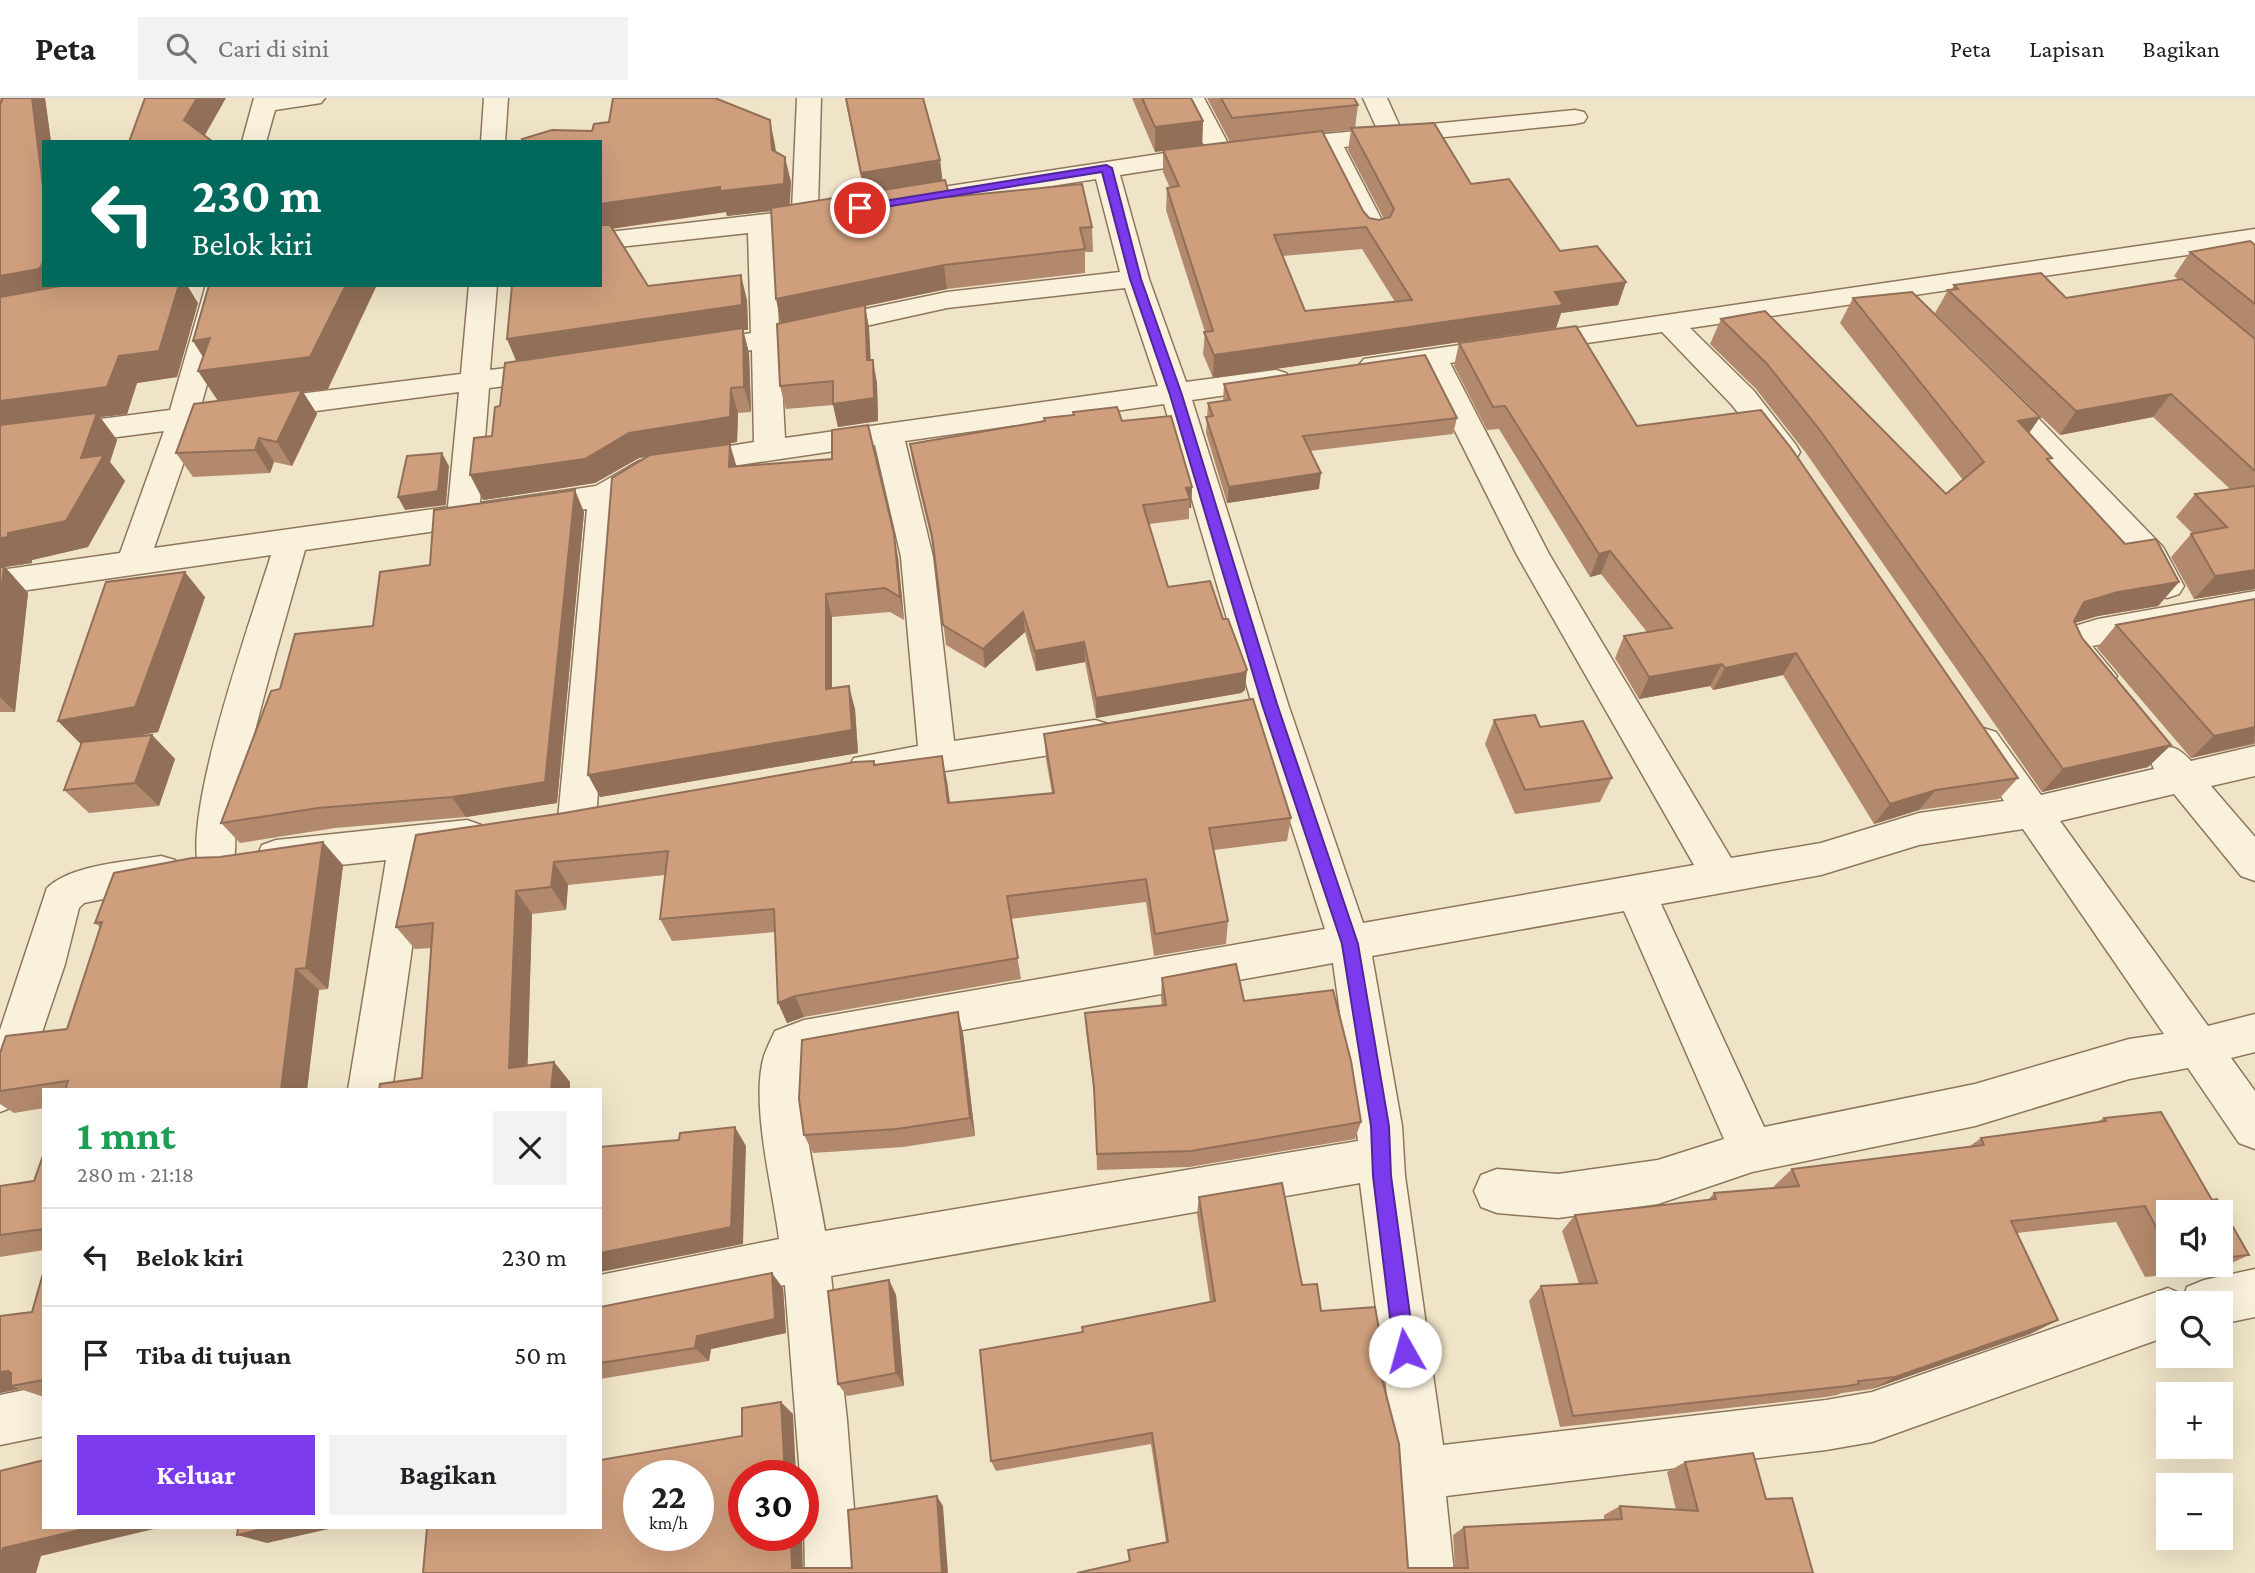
<!DOCTYPE html>
<html lang="id">
<meta charset="utf-8">
<style>
body{margin:0;font-family:"Crimson Pro",serif;background:#f2f2f2;color:#202124;height:100vh;display:flex;flex-direction:column;font-size:26px;white-space:nowrap}
*{box-sizing:border-box;margin:0}
p{font-size:23px;color:#757577}
.icon{flex:none;width:38px;height:38px;fill:none;stroke:currentColor;stroke-width:2;stroke-linecap:round;stroke-linejoin:round}
.map{position:relative;flex:1;overflow:hidden}
.sheet{position:absolute;left:42px;top:990px;width:560px;height:441px;display:flex;flex-direction:column;background:#fff;border-radius:0px;box-shadow:0 7px 28px #0002}
.sheet>*{flex:none}
.hud{position:absolute;left:42px;top:42px;width:560px;height:147px;border-radius:0px;box-shadow:0 7px 28px #0002;background:#00695c;color:#fff;overflow:hidden}
.fabs{position:absolute;left:2156px;top:1102px;display:grid;gap:14px}
.fabs a{display:grid;place-items:center;width:77px;height:77px;border-radius:0px;background:#fff;box-shadow:0 7px 28px #0002;font-size:35px}
.speed{position:absolute;left:623px;top:1362px;display:flex;gap:14px;font-size:35px;font-weight:700;text-align:center}
.speed>*{display:grid;place-content:center;width:91px;height:91px;border-radius:50%;background:#fff;box-shadow:0 7px 28px #0002;line-height:1}
.speed small{font-size:18px;font-weight:400}
.speed .limit{border:10px solid #d22;background:#fff;color:#111}
.pin{position:absolute;display:grid;place-items:center;width:60px;height:60px;color:#fff;margin:-30px;border:4px solid #fff;border-radius:50%;box-shadow:0 2px 7px #0007}
.me{position:absolute;width:77px;margin:-38px;rotate:353deg;stroke-linejoin:round;filter:drop-shadow(0 0 5px #0008)}
.turn{display:flex;align-items:center;gap:24px;height:147px;padding:0 35px;font-size:32px}
.turn .icon{width:91px;height:91px;stroke-width:2.5}
.turn b{display:block;font-size:49px;line-height:60px}
.round{display:grid;place-items:center;flex:none;width:74px;height:74px;border-radius:0px;background:#f2f2f2}
.head{display:flex;align-items:center;justify-content:space-between;height:119px;padding:0 35px}
h1{font-size:42px;font-weight:700;line-height:52px;color:#1e9e55}
.cta{display:flex;gap:14px;margin-top:auto;padding:14px 35px}
.cta a{flex:1;height:80px;border-radius:0px;background:#7c3aed;color:#fff;font-size:28px;font-weight:700;line-height:80px;text-align:center}
.cta a+a{background:#f2f2f2;color:#202124}
ul{padding:0;list-style:none}
li{display:flex;align-items:center;gap:21px;height:98px;padding:0 35px;border-top:2px solid #e0e0e0}
li div{flex:1}
li b{display:block;font-size:26px}
li em{font-style:normal}
header{display:flex;align-items:center;gap:42px;box-sizing:border-box;height:98px;padding:0 35px;background:#fff;border-bottom:2px solid #e0e0e0}
header strong{font-size:33px}
nav{display:flex;gap:38px;margin-inline-start:auto;font-size:24px}
.search{width:490px;height:63px;background:#f2f2f2;display:flex;align-items:center;gap:18px;box-sizing:border-box;padding:0 24px;border-radius:0px;color:#757577;font-size:26px}
.map>svg:first-child{display:block}
.lines{fill:none;stroke-linecap:round;stroke-linejoin:round}
.minor-casing{stroke:#8d765c;stroke-width:3}
.minor{fill:#faf1dc;fill-rule:evenodd}
.wall{fill:#b2896c;fill-rule:evenodd}
.shaded-wall{fill:#916f58}
.building{fill:#cf9f7d;stroke:#916f58;stroke-width:2;fill-rule:evenodd}
.route{fill:#7c3aed;stroke:#51269a;stroke-width:2}
</style>
<header>
<strong>Peta</strong>
<div class="search"><svg class="icon" aria-label="search" viewBox="0 0 24 24"><circle cx="10" cy="10" r="6"/><path d="M15 15l6 6"/></svg>Cari di sini</div>
<nav><a>Peta</a><a>Lapisan</a><a>Bagikan</a></nav>
</header>
<div class="map">
<svg width="2255" height="1475" viewBox="0 0 2255 1475">
<rect width="100%" height="100%" fill="#f0e4c8"/>
<g class="lines">
<g class="minor-casing">
<path id="minor" d="M254,0h71l-4,5 -46,7 -9,32h-24z
M484,0h24l-3,44h-24z
M797,0h24l-3,109 15,1 4,6 -4,6 -59,10 5,97 168,-35 173,-20 -24,-93 -199,31 -9,-3 -4,-5 4,-5 9,-3 308,-47 -25,-49h24l29,55 -3,5 -110,17 29,104 37,103 90,-12 10,3 5,6 -5,6 -10,3 -84,12 96,304 75,219 331,-58 -177,-310 -94,-188 -49,7 -10,-3 -5,-6 5,-6 891,-130v16l-565,83 64,63 42,54 4,7 -4,7 -11,3 -11,-3 -42,-54 -70,-73 -212,31 99,191 182,304 90,-15 98,-30 85,-12 -39,-59 5,-10 13,-4 13,4 45,63 113,-26 -4,-9 5,-10c17,-6 24,-2 36,11l64,-15v30l-44,10 44,51v44l-14,-5 -67,-82 -114,27 148,205 47,-12v38l-24,6 24,33v58l-16,-6 -51,-75 -59,11 -154,47 -223,46 -94,32 -100,14 -61,-5 -16,-6 -7,-16 7,-16 16,-6 61,5 100,-14 66,-21 -100,-228 -252,45 30,170 3,50 38,269 383,-45 46,-8 296,-104 16,7 3,-8 17,-7 51,-11v48l-34,7v-20h-53v32l-296,106 -46,8 -380,46 8,77h-54l-9,-147 -31,-243 -529,93 16,144 12,153h-54l-2,-98h-3l-15,-190 -185,38v-48l179,-36c-6,-50 -29,-135 -15,-183 3,-8 7,-17 11,-25l29,-11 521,-91 -73,-225 -88,-300 -259,37 28,116 21,184 141,-21 13,4 5,10 -5,10 -13,4 -228,35 -13,-5 -6,-10 6,-10 64,-12 -17,-189 -26,-112 -217,32 -39,24 -23,318 -6,11 -13,4 -13,-4 -6,-11 29,-310 -282,41c-24,85 -49,169 -68,256 -5,23 3,47 -8,68l-14,5 -14,-5c-24,-48 52,-260 70,-319l-271,39v-24l120,-17 44,-122 -164,21v-20l170,-22 36,-125h28l-33,121 260,-32 8,-89h28l-7,85 63,-8 10,3 5,6 -5,6 -10,3 -64,8 -9,115 116,-17 43,-25 115,-19 -2,-92 -56,9 -10,-3 -4,-6 4,-6 65,-11 -3,-100 -148,16v-16l192,-22zM1125,190l33,98 -373,52 -5,-93 167,-37zM459,294l-11,115 -294,41 42,-121zM2023,731l141,205 -35,5 -154,45 -211,43 -103,-223 160,-29 98,-30zM1333,865l25,178 -533,90c-9,-57 -28,-116 -18,-173z
M1363,0h24l13,29 175,-17 9,2 3,5 -3,5 -9,2 -231,23 44,85 -4,6 -9,2 -9,-2 -4,-6 -42,-83 -46,4 -9,-2 -3,-5 3,-5 9,-2 103,-10z
M1995,284l10,2 158,163 21,39 -5,8 -12,4 -12,-4 -17,-32 -153,-164 -5,-7 5,-7z
M2255,493v24l-163,31 25,30 -6,9c-24,8 -41,-13 -52,-34l-2,-7 8,-15 33,-10z
M467,722l14,5 5,11 -5,11 -14,5 -42,4 -33,234h-44l38,-230 -110,12 -14,-5 -5,-11 5,-11 14,-5z
M161,758l14,4 6,12 -6,12 -91,19 -5,5 -14,56 -43,128 -7,14 -15,6v-82l47,-142c25,-24 80,-26 114,-32z
M44,1288v50l-44,9v-50z"/>
</g>
<use href="#minor" class="minor"/>
</g>
<path class="wall" d="M0,0h45l6,44h-7v143l154,18 -21,74 -40,6 -10,31 -27,3 17,23 -7,22 15,19 -37,66 -56,13v3l-27,4 23,26 -13,119h-15z
M845,0h78l17,62 2,20 8,17 142,30 1,25h-8v21l-138,16 -82,17 4,22 1,32 7,23 1,38 -40,6 -5,-22 -47,4 -6,-23 1,-63 -10,-112 -44,5 -1,-4 -114,17 36,57 99,14 1,30h-5l6,23 2,59 -13,1 -1,29 -41,7 40,18 162,90 6,63 -14,-8 -58,5v71l23,21 3,44 -258,44 48,-340 -9,1 -44,25 -112,17 9,-64 8,-30 16,-45 -9,-22 5,-53 -13,1 -1,-2h102v-143l175,3 1,7 15,30 -1,23 75,-8z
M1132,0h59l12,23 -1,24 28,-3 -23,-44h147l4,7 -3,23 116,56 89,67 66,31 -8,23 -57,8 -5,15 -343,50 -10,-24 2,-22 -39,-122 1,-22h3l-7,-16v-22l-8,2zM1351,32l-3,20 36,69 -5,1 -10,-2 -6,-7 -40,-78zM1362,151l33,53 -90,9 -22,-55z
M2255,147v344l-61,10 -23,-42 21,-24 -16,-16 19,-23 35,-5 -77,-72 -93,18 -125,-122 13,-23 4,-1 2,-4 112,13 113,-18 -5,-4 16,-24z
M1853,200l187,119 -11,16 21,29 75,82 54,38 -21,24 -60,10 -23,7 7,15 89,107 -23,22 -106,25 -236,-339 -50,-64 -46,-45 11,-25 225,175 17,-14 -123,-157z
M193,243l135,48 -25,3 14,22 -25,52 -18,-4 -4,11 -77,4 -17,-24 42,-52 -20,-30 5,-14z
M1459,245l178,83 381,352 -19,21 -80,11 -45,14 -91,-149 -70,15 -3,-4 -71,13 -24,-41 9,-22 23,-4 -46,-58 -11,3 -91,-148 -12,1 -33,-64z
M1224,286l233,34 -4,16 -143,17 9,38 -92,14 -21,-70 2,-30 15,-2z
M1122,323l70,66 -1,21h-2v11l-40,5 19,63 77,103 -4,3 -145,25 -11,-56 -49,9 -11,-39 -40,36 -39,-23 -12,-95 -21,-86 -3,-20z
M584,414l-27,291 -91,14 -131,11 -95,15 -19,-20 59,-134 93,-63 57,-61z
M205,499l-47,135 -32,6 26,-3 23,24 -16,47 -70,7 -25,-23 17,-46 -23,-23z
M2255,501v145l-64,14 -94,-110 19,-23z
M1494,622l46,7 72,51 -12,24 -85,12 -30,-70z
M1044,636l247,84 -4,23 -73,9 14,71 -2,23 -72,12 -8,-54 -135,17 10,60 -217,38 -17,6 -12,-91 -103,9 -12,-22 5,-44 -97,10 -2,25 -34,4 -5,151 27,-3 16,20v8h-191l43,-12 9,-130 -16,1 -19,-22 168,-114 310,-52 1,4 72,16 3,22 102,-10 -6,-34z
M343,767l-15,124 -9,1 -12,100h-263v18l-30,5 -14,-9v-51l67,-24 34,-101 -6,-5z
M1162,880l82,23 117,121 -6,17 -166,28 -92,3 -2,-68 -9,-71 -1,-18 77,-7 -1,-9z
M963,935l12,103 -72,11 -90,6 -9,-18z
M2161,1014l51,88 5,-1 32,56 -32,15 -72,7 -29,-55 -99,11 41,87 -28,14 -158,55 -30,4 -5,2 -11,2 -266,30 -31,-126 12,-15 38,-2 -17,-53 13,-16 133,-15 6,-7 61,-5 -1,-2 18,-17 178,-23 11,-8 116,-16 7,-4zM2168,1115h53v52h-53z
M44,1055v97l-44,7v-71l34,-5z
M1199,1099l103,88 19,26 67,68 -4,6 24,183h47l-2,-33 11,-8 140,-7v-5l16,-9 56,4 -9,-38 18,-10 81,37 47,74h-736l52,-12 -1,-11 38,-8 -15,-98 -155,27 -5,-10 92,-129 127,-30 -13,-88z
M44,1172v127l-24,-8 -20,4v-77l32,-4z
M889,1182l7,15 8,91 -57,10 -9,-12z
M783,1190l3,45 -75,16 -2,12 -109,18v-72z"/>
<path class="shaded-wall" d="M32,0h13l6,44h-7v53z
M197,0h29l-25,44 -17,-22z
M770,22l5,25 2,30 -5,-25z
M1203,23l-1,25 -47,6v-25z
M785,59l6,25 -2,27 -62,7 -1,-4 -126,18v-26z
M940,62l3,24 -78,13 -4,-24z
M44,163v24h20l-64,21v-30z
M944,167l3,24 -82,17 4,22 3,55 -5,-23 -86,-36 -5,-25z
M741,177l6,25 1,30h-5l6,23 2,59 -7,-25 -226,-23 -11,-25z
M1626,184l-8,23 -57,8 -5,15 -343,50 1,-23 341,-63z
M179,187h8l11,18 -21,74 -40,6 -10,31 -27,3 17,23 -7,22 15,19 -37,66 -56,13v3l-27,4 23,26 -13,119 -15,-15v-296l119,-45z
M346,187h31l-49,104 -25,3 14,22 -25,52 -15,-24 -58,-40 -21,-31 13,-2 -18,-28 17,-3z
M499,187h16l-16,2z
M873,262l4,23 1,38 -40,6 -5,-23z
M731,290l7,25 -1,29 -98,16 -44,25 -112,17 -13,-25 159,-42z
M2171,296l-18,23 -93,18 16,-24z
M2040,319l-17,25 -5,-21z
M259,340l15,24 -4,11 -15,-23z
M730,346l7,24 -8,-1z
M442,355l7,13 -3,39 -41,5 -7,-13z
M1321,375l-2,16 -92,14 2,-16z
M1192,389l-1,21h-2l1,-9 -4,-11z
M575,392l9,22 -27,291 -91,14 -14,-20z
M894,436l4,23 6,63 -4,-23z
M1610,453l-9,23 -11,3 9,-23z
M2255,472v19l-61,10 21,-23z
M185,474l20,25 -47,135 -76,13 -24,-24z
M2179,484l-21,24 -60,10 -34,10 20,-24 34,-10z
M826,496l6,23v95l-6,-23z
M1023,514l2,20 -40,36 -2,-19z
M1084,544l1,20 -49,9 -1,-20z
M1796,555l-13,22 -70,15 12,-22z
M1722,566l-12,22 -71,13 10,-22z
M1247,572l-2,20 -4,3 -145,25v-20z
M849,588l6,23 3,44 -258,44 -12,-22z
M2255,629l-1,16 -63,15 23,-22z
M152,637l23,24 -16,47 -24,-23z
M2171,647l-23,22 -106,25 21,-23z
M942,658l5,25 6,46 -5,-24z
M1936,692l-17,20 -45,14 16,-20z
M323,744l20,23 -15,124 -22,-21z
M554,764l14,23 -2,25 -15,-23z
M516,793l16,23 -5,173 -18,-19z
M296,871l23,21 -12,100h-26z
M795,898l9,21 -17,6 -9,-20z
M958,914l5,21 12,103 -5,-18z
M554,964l16,20v8h-19z
M735,1029l11,19 -3,98 -143,28v-19z
M772,1175l11,15 3,45 -75,16 -2,12 -14,-13 2,-12z
M889,1182l7,15 8,91 -8,-13z
M2058,1222l-28,14 -158,55 23,-12z
M8,1273l29,10 -26,5 9,3 -20,4v-21z
M781,1304l12,12 3,61h-11z
M937,1398l6,10 5,67h-6z
M88,1430h70l-117,28 -5,17h-36v-16l3,-9z
M267,1430h66l-66,15 -30,-8z
M791,1437h11l1,38 -11,-5z"/>
<path class="building" d="M3,0h29l12,97v66l-5,8 -39,7v-171z
M145,0h52l-13,22 29,22h-84z
M613,0h102l55,22 2,30 13,7 -1,27 -64,7v-4l-120,17v-62h-76l-2,-3 30,-9 40,1 2,-7 15,-2z
M846,0h77l17,62 -79,13z
M1142,0h49l12,23 -48,6z
M1221,0h133l4,7 -126,13z
M1434,25l37,61 38,-5 51,72 37,-5 29,36 -71,10 8,13 -349,50 -10,-23 9,-1 -46,-143 12,-2 -16,-36 159,-19 41,80 6,7 10,2 11,-3 4,-8 -43,-81zM1366,129l46,73 -107,11 -31,-76z
M945,82l5,17 132,-13 10,43 -12,1 5,21 -141,16 -168,34 -5,-91 88,-14 7,3 -1,-4z
M600,127h10l38,61 93,-11 1,30 -235,34 5,-54h88z
M2250,143l5,4v59l-65,-52z
M2041,175l25,25 116,-19 73,60v132l-84,-77 -95,17 -128,-121 10,-1 -4,-4z
M66,187h113l-20,66 -40,5 -12,31 -107,14v-104z
M209,187h137l-36,72 -112,14 12,-33 -17,3z
M1912,194l128,125 -22,4 34,37 -5,1 78,85 31,-5 23,43 -61,10 -34,10 -10,19 8,17 89,107 -108,24 -244,-340 -52,-65 -46,-45 44,-8 181,183 38,-32 -131,-164z
M865,207l2,55h6l1,38 -41,6v-23l-53,5 -3,-62z
M1576,228l61,100 124,-16 30,38 227,330 -82,12 -46,14 -94,-151 -71,15 -3,-4 -73,13 -25,-41 48,-8 -62,-77 -11,3 -94,-148 -12,1 -34,-64z
M743,230l1,59 -13,1 -1,29 -101,16 -44,26 -115,16 4,-37 18,-2 3,-29 5,-1 5,-43z
M1425,257l32,63 -154,18 18,37 -92,14 -23,-70 7,-1 -5,-13 22,-3 -6,-16z
M302,292l-25,52 -18,-4 -4,12 -79,3 18,-49z
M1117,309l5,14 49,-5 21,71 -6,1 4,11 -47,6 25,82 42,-6 13,38h5l17,45 2,6 -4,3 -147,25 -12,-56 -49,9 -12,-39 -40,37 -40,-24 -11,-89 -22,-92 135,-23 -1,-3 30,-3 -1,-3z
M97,315l-16,45 23,-3 -38,66 -58,12v4l-8,1v-113z
M868,327l26,109 6,63 -15,-9 -59,6v95l23,-3 3,44 -264,45 24,-297 38,-23 80,-11 -1,23 103,-8v-29z
M442,355l-4,38 -40,6 9,-41z
M2255,388v84l-40,6 -24,-42 36,-7 -32,-33z
M575,392l-30,292 -93,15 -134,11 -97,15 50,-132 9,-2 15,-55 78,-8 7,-54 50,-7 4,-55z
M0,469h4l-4,33z
M185,474l-50,135 -77,14 48,-139z
M2255,501v128l-41,9 -98,-111z
M1253,601l38,119 -82,10 19,93 -73,13 -9,-55 -139,17 11,62 -223,38 -17,7 -4,-94 -114,10 8,-68 -114,11 -3,25 -35,4 -7,177 45,-6 -3,28h-172l1,-6 42,-6 11,-155 -37,4 20,-92 148,-22 291,-51 19,-1v4l68,-9 6,47 106,-10 -10,-59z
M1535,617l5,12 43,-6 29,57 -87,12 -31,-70z
M152,637l-17,48 -71,7 18,-48z
M323,744l-17,126 -10,1 -15,121h-216l3,-9 -68,10v-38l6,-17 61,-7 35,-107 -7,1 19,-50 78,-15 28,-1z
M1236,866l8,37 89,-11 18,71 10,61 -170,29 -94,3 -3,-67 -9,-74 81,-8 -4,-27z
M958,914l12,106 -73,11 -93,6 -5,-36 3,-59z
M2161,1014l51,88 5,-1 32,56 -28,3v-45h-53v37l-23,-44 -134,15 47,99 -163,57 -37,4 1,3 -12,2 -274,30 -32,-130 56,-3 -22,-68 141,-16 -2,-6 85,-7 -7,-17 192,-24 -3,-7 125,-17 -2,-3z
M735,1029l-4,100 -131,26v-106l79,-7 1,-7z
M44,1055v76l-44,6v-49l34,-5z
M1282,1085l20,102 15,-1 4,27 54,-4 13,72h-6l17,65 9,124h60l-4,-41 158,-8 -2,-13 78,5 -13,-49 68,-9 13,46 26,-1 21,75h-736l53,-12 -2,-11 40,-8 -16,-109 -161,28 -11,-111 103,-18 -1,-5 133,-26 -16,-104z
M44,1172v110l-33,6v-13l-3,-2 -8,1v-56l32,-4z
M772,1175l3,46 -78,17 -2,12 -95,15v-56z
M889,1182l7,93 -58,11 -10,-93z
M781,1304l4,73h-41v60h47l1,33h60l-4,-58 89,-14 5,77h-519l4,-45h173v-68l142,-24v-28zM639,1377h59v60h-59z
M44,1362v68h44l-85,20 -3,9v-86z
M238,1430h29l-30,7z"/>
<path class="route" d="M1106,67l6,3 29,111 41,116 95,309 81,240 31,182 2,50 24,175 -3,7 -7,3 -8,-3 -3,-7 -21,-175 -2,-50 -29,-182 -80,-240 -92,-309 -40,-116 -28,-107 -242,39 -5,-3 5,-3z"/>
</svg>
<div class="fabs">
<a><svg class="icon" aria-label="sound" viewBox="0 0 24 24"><path d="M4 9h4l5-4v14l-5-4H4zM17 9q2 3 0 6"/></svg></a>
<a><svg class="icon" aria-label="search" viewBox="0 0 24 24"><circle cx="10" cy="10" r="6"/><path d="M15 15l6 6"/></svg></a>
<a>+</a>
<a>−</a>
</div>
<div class="speed"><div>22<small>km/h</small></div><div class="limit">30</div></div>
<div class="pin" style="left:860px;top:110px;background:#d93025"><svg class="icon" aria-label="arrive" viewBox="0 0 24 24"><path d="M6 21V4h12l-3 4 3 4H6"/></svg></div>
<svg class="me" style="left:1405px;top:1253px" viewBox="-20 -20 40 40"><circle r="19" fill="#fff"/><path d="M0-13L10 11 0 6-10 11z" fill="#7c3aed"/></svg>
<div class="hud">
<div class="turn"><svg class="icon" aria-label="left" viewBox="0 0 24 24"><path d="M17 20v-9H6M10 6l-5 5 5 5"/></svg><div><b>230 m</b>Belok kiri</div></div>
</div>
<section class="sheet">
<div class="head"><div><h1>1 mnt</h1><p>280 m · 21:18</p></div><a class="round"><svg class="icon" aria-label="close" viewBox="0 0 24 24"><path d="M6 6l12 12M18 6L6 18"/></svg></a></div>
<ul>
<li><svg class="icon" aria-label="left" viewBox="0 0 24 24"><path d="M17 20v-9H6M10 6l-5 5 5 5"/></svg><div><b>Belok kiri</b></div><em>230 m</em></li>
<li><svg class="icon" aria-label="arrive" viewBox="0 0 24 24"><path d="M6 21V4h12l-3 4 3 4H6"/></svg><div><b>Tiba di tujuan</b></div><em>50 m</em></li>
</ul>
<div class="cta"><a>Keluar</a><a>Bagikan</a></div>
</section>
</div>
